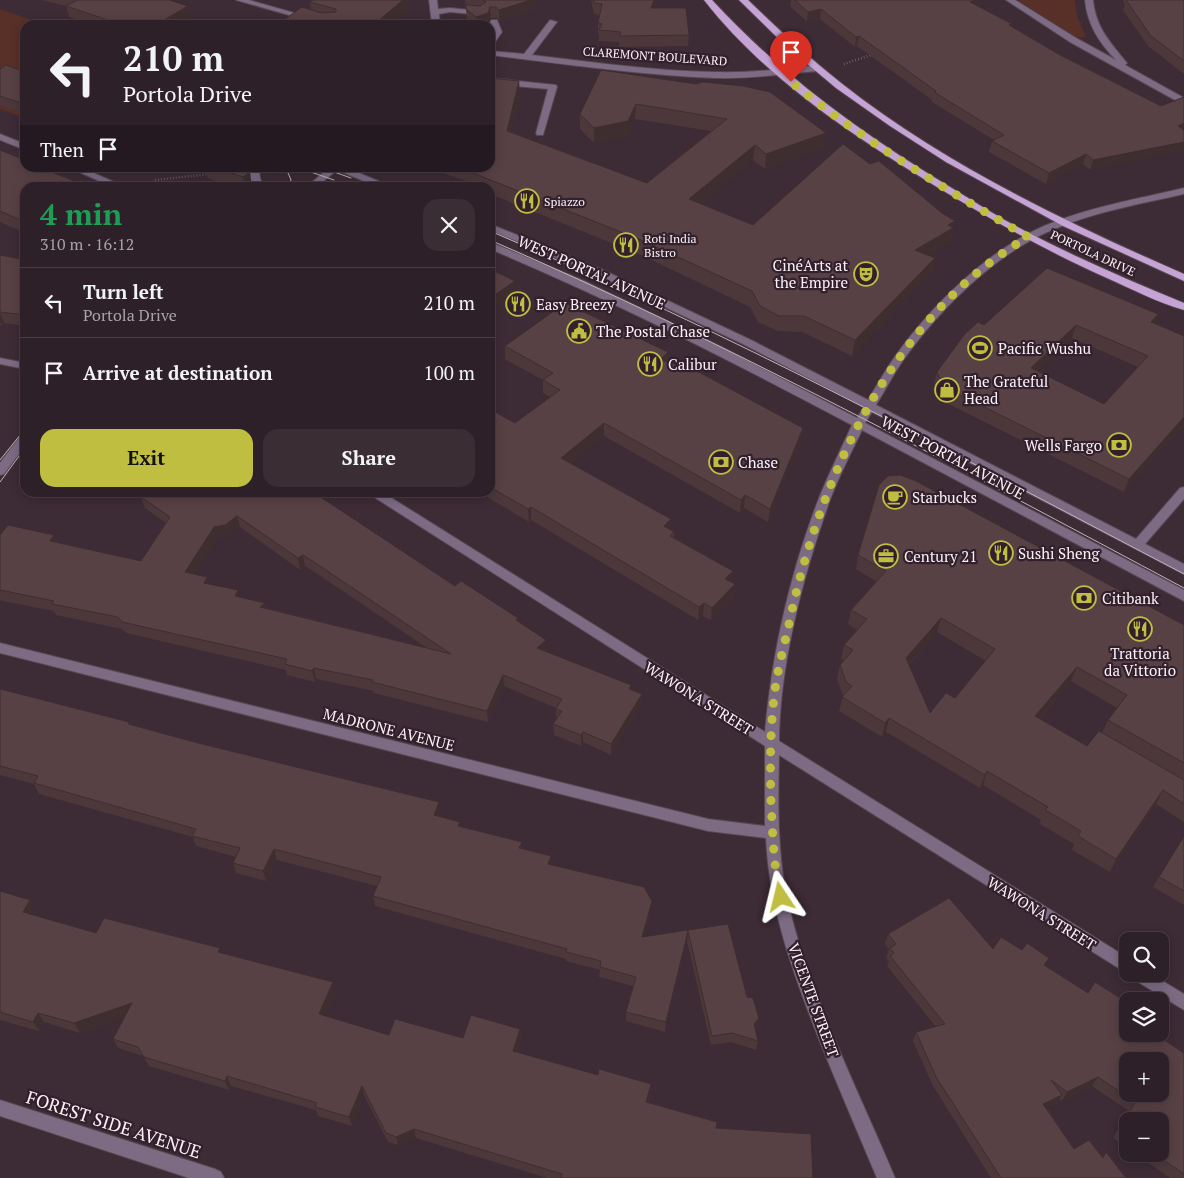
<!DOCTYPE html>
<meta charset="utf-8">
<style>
body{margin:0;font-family:"PT Serif",serif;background:#3a2d34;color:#f1f3f6;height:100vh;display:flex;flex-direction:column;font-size:19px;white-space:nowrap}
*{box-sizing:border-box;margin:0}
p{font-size:16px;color:#a7a3a8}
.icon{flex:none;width:28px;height:28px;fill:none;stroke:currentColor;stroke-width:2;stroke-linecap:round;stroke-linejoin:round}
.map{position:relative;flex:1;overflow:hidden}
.panel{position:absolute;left:20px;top:182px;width:475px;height:315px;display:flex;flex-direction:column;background:#2e2028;border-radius:15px;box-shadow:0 2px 12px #0003,0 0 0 1px #493e45}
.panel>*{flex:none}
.hud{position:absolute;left:20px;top:20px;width:475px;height:152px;border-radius:15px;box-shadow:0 2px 12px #0003,0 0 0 1px #493e45;background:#2e2028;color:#f1f3f6;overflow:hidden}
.tools{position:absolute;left:1119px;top:932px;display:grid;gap:10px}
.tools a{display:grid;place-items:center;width:50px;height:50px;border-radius:10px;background:#2e2028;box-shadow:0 2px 12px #0003,0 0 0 1px #493e45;font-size:25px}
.pin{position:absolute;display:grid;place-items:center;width:42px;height:42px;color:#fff;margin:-51px -21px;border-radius:50% 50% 50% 0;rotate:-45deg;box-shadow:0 0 5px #0007}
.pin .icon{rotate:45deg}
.me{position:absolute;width:55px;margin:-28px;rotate:350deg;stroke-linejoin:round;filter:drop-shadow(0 0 4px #0008)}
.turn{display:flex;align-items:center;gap:18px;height:105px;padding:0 20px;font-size:22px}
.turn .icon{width:65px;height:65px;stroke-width:2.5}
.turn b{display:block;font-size:35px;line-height:42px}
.then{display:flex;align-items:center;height:48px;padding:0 20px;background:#0003;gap:10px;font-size:19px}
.round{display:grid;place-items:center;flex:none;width:52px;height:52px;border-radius:15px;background:#3a2d34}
.head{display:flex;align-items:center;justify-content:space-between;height:85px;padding:0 20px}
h1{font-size:30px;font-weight:800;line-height:38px;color:#1e9e55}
.cta{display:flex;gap:10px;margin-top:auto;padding:10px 20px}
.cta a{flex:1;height:58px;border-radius:15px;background:#c0be41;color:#111;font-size:20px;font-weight:800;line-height:58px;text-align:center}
.cta a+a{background:#3a2d34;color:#f1f3f6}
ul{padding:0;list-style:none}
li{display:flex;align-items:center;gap:15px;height:70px;padding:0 20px;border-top:1px solid #493e45}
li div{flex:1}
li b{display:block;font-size:19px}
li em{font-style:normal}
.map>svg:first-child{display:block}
.green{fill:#583028}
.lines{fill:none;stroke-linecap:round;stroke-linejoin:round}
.minor-casing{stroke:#584751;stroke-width:2}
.major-casing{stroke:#584751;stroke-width:2}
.path{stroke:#92838c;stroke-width:2.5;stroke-dasharray:0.5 2.5;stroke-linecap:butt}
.minor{fill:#7c6b83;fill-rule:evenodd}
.major{fill:#c5a4d5;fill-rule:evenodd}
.tram{stroke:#c2b4bc;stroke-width:1}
.wall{fill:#4c383b;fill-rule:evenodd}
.shaded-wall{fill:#3e2e30}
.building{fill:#584145;stroke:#3e2e30;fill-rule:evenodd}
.route{stroke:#c0be41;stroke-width:9;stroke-dasharray:0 16.2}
.labels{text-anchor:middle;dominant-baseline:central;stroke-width:4.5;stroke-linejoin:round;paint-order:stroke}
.far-street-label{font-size:12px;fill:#fdf1f8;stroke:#32212c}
.far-poi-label{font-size:12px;fill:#fdf1f8;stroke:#32212c;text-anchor:start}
.poi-label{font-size:15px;fill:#fdf1f8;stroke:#32212c;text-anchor:start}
.street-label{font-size:15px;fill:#fdf1f8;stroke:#32212c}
.near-street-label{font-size:18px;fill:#fdf1f8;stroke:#32212c}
</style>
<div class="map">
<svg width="1184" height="1178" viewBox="0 0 1184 1178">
<rect width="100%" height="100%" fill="#3d2b36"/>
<path class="green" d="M1018,0h57l2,16 9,21h-11z
M0,9l46,16h-21v93l-25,-9z"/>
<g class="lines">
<g class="minor-casing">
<path id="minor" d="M236,0h13l88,25h-13z
M429,0h8l1,9 12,-1 31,3 4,2 -4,2 -31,-3 -11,2 1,11h-8z
M1006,0h9l61,38 40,22c-17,-17 -29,-36 -31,-60h8c3,28 17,42 34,63l-2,2 59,33v7l-114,-63z
M491,20h6l5,12 -9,13h-3v-8l4,-5 -4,-10z
M550,20l7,2 -25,33c60,7 122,16 183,17 34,1 69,-3 103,-7l4,3 -4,3c-34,3 -69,8 -103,7 -75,-3 -151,-14 -225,-23v-4l34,3z
M490,78l66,7 1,2 -14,48h-6l-1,-2 12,-44 -58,-5z
M0,134l25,10v6l-25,-10z
M70,168h12l46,20h-13z
M250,168h9l1,10 4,10h-9l-5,-10z
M329,168h18l48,20h-14l-44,-18 -22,18h-10z
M1184,188v6c-44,10 -90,18 -132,36 -57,24 -112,79 -148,129 -10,14 -18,30 -28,46l260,134 44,-51 4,-1v12l-39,45 39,20v10l-312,-162 -7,11 319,167v11l-322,-171c-11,23 -23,46 -32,70 -26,73 -50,162 -51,241l349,217v16l-349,-219c-1,47 -2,96 8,143 21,95 71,191 108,280h-18c-20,-47 -40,-94 -59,-141 -25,-65 -49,-129 -52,-199l-58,-7 -708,-178v-10l708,176 57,7v-80l-399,-254h16l383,240c7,-79 25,-159 54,-234 10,-25 22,-49 33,-73 -119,-63 -238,-124 -362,-176v-7l94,39 141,68 132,69 7,-11 -121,-63 -148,-70 -105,-44v-6l113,46 148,70 117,60c9,-15 18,-31 28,-45 36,-50 91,-104 148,-129 45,-19 93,-27 140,-38z
M0,358l25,5v6l-25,-5z
M25,434v12l-21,28 -4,1v-12l21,-28z
M1130,974h21l33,20v16l-51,-31z
M0,1100l215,69 6,3 3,6h-35l-189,-62z"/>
</g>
<g class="major-casing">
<path id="major" d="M704,0h8c70,76 150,134 238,187 25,15 49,31 75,44 52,27 105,50 159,72v7c-26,-7 -52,-21 -77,-32 -59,-26 -115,-58 -170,-91 -84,-51 -172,-109 -233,-187z
M739,0h9c30,29 60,57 93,83 103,81 224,139 343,191v7l-121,-55 -117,-64 -56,-36 -54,-38 -50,-42z"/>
</g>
<path class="path" d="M844,64l30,-10
M155,180l54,-6
M460,188l10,-8"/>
<use href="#minor" class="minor"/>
<use href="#major" class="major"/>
<path class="tram" d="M286,168l5,12 -2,8
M299,168l35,12
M323,168l28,10
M304,188c24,-9 47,-8 72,0
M490,231c238,101 465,223 694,343
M490,240c238,103 465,226 694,348
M0,460l25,-31
M0,482l25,-34"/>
</g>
<path class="wall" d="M42,0h127l19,6 3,10 -16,9h-81l-25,-8 -3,-11z
M465,0h70v10l-36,10 -2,-2h-6l-2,6 -5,1h-11l-6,-6z
M591,0h64v8l34,27 -1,11 -69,1v-5l-20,-1v-7h-1v-11l2,-8 -6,-1z
M791,0h189l-1,7 33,17 -1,2 49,29 101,51 -71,64 -7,-6 -37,20 -57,-32 3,-11 2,-1 -62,-38v-2l-75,-54 -2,1 -35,-28 -13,3 -17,-16z
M1123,0h61v74l-36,-28 -25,-36 2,-5z
M310,2l100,7 -18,16h-115l34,-15z
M0,69l25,3v40l-3,1 -22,-8z
M601,70l223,78 -59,21 -12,-9 -52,44 52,21 117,-61 72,49 13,8 -5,22 -21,12 6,3 -3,15 -80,83 -50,-24 -24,-1 -20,-9 -8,-15 -109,-52 -151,-61v-6h-17l-4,-2v-4l-40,-14h61l30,-73 -9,37 136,51 64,-52 -76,-12 -7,17 -34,7 -14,-14v-15z
M0,150l25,38v45l-25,-11z
M202,168h47l-1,2 4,17 -19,1 -25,-10z
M0,255l25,5v66l-21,-3 -2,3 -2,-1z
M1158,314l-3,9 29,13v89l-60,67 -183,-92 -7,-15 3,-13 47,-47zM1072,338l66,29 -34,37 -67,-33z
M505,346l163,17 135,65 -2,13 -33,81 -24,-14 -4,5 -136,-77 -33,27 100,56 -1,11 4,2v6l59,33 -2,11 4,2 -1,13 -23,23 -8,-4 -5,4 -167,-100 -2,2 -50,-30h11v-83l25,14 35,-26 -7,-4v-13l-38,-21z
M143,492h170l142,94 63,36 28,18v12l96,42 -1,11 -30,50 -28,-13 -2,4 -27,-11 -1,-11 3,-5v-11l-52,-22 -16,36 -114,-29v-2l-58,-12 -1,3 -28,-7 -1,-5 -160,-37 -4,-4 -66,-14 -2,-4 -46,-9 -8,-2v-65h54l3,7 84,19 25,-38 -21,-15 -4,-11 4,-3zM240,527l60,43 5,-4 14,9 108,73 -160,-40 -2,-5 -25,-6 -31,-13 -2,-7 -13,-3 23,-36 11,-2z
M858,555l326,70v197l-28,-18 -46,68 -38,-22 2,-6 -34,-20 1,-4 -58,-35 -3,3 -94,-56 -4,5 -43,-26 4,-15 -6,-17 3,-14 4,-5 -3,-1 3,-14 13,-15 -9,-6 3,-14 26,-28 -21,-13zM937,632l49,29 -31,37 -25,15 -21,-48zM1071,681l46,27 -9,12 -6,13 -15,13 -47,-27z
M0,689l129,33 1,2 311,89 -2,4 22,10 61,21 29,8v9l100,46 -7,26 84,-13 19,73 10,30 -2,2 3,12 -2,9 -25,-8 -20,3 -24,-104 -22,91 -39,-11v-9l7,-26 -34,-9 1,-7 -34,-9v-2l-191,-53 -2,-10 4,-10 -100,-26 -11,21 -30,-8 -3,-10 3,-6 -40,-11 -3,-9 -154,-43 -5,-10 -34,-9z
M1184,836v69l-31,-18z
M0,891l36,19 -3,5 63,18 126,20 114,39 -11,24 64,19 74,3 57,-9 1,10 -4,13 81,23 53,9 -1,9 -2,9 69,20 -1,6 97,50h-266l-131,-40 -18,7 -10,-3 -24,-47 -12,31 -34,-10 -2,-6 -85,-24 -2,4 -80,-24 -6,-10 -25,-8 -5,-9 12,-22 -45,16 -36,-11 -5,9 -39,-11z
M888,934l105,15 52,17 83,68 56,19v125h-14l-34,-24h24l-32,-33v27l-15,-10 16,-27 -37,-25 -30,15 -3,-2 -3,5 -9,4 27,41 28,9 4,-6 20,26h-135l-58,-92 -20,-45 3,-9 20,-5 -49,-61 2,-5 -3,-3 3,-9 -4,-5z"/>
<path class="shaded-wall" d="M403,0h6l1,9 -18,16h-14l-1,-3z
M531,0h4v10l-36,10v-10z
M654,0h1v8h-4z
M975,0h5l-1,7 -9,-5z
M188,6l3,10 -16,9h-20z
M490,7l1,11 -2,6 -5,1h-8v-8z
M821,9l-1,10 -13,3 1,-10z
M859,36l-2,10 -2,1 1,-10z
M519,81l1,14 -12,50 -1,-14z
M25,99v13l-3,1 -4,-11z
M636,104l-1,15 -7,17 -34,7v-15z
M1184,123v9l-6,-6z
M826,133l-2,15 -59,21 1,-15z
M1184,142v9l-94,19 3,-10z
M755,145l-2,15 -64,54v-15z
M1086,154l-3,10 -37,20 3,-11z
M246,168h3l-1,5 2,-1 2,16h-7l-2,-11z
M260,168h20l-17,12z
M955,221l-5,22 -38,22 3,-15 33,-25z
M935,258l-3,15 -80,83 3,-16z
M515,281l1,13 -26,17v-13z
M0,313l4,10 -2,3 -2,-5z
M1158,314l-5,14 -2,-6z
M1076,325l-4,13 -45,44 4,-14z
M668,352v13l-8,-5z
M1184,417v8l-60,67 5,-13z
M604,423v13l-42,35 -1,-13z
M803,428l-2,13 -33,81 2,-13z
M745,495l-1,13 -4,5 1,-13z
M531,507v13l-2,2 -1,-13z
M237,516l3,11 -12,9 -11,2 -29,46 -3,-12 29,-45z
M671,519l-1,13 -6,-6z
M54,535l4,12 -8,-6z
M303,555l2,11 -5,4 -2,-12z
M733,571l-2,13 -6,-5z
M207,577l4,12 -7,-6z
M735,584l-1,13 -23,23 1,-12z
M238,590l3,12 -6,-6z
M265,603l3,11 -8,-7z
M704,603l-1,13 -5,4 1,-13z
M941,618l-4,14 -35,40 4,-14z
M546,640v11l-9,8v-11z
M1077,667l-6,14 -41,49 5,-14z
M314,668l2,11 -1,3 -3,-11z
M503,675l1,11 -16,36 -1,-11z
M642,694l-1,11 -30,50v-11z
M889,718l-3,14 -4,5 3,-14z
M583,732v10l-2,4v-11z
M987,771l-4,14 -3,3 5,-13z
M1163,790l-7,14 -46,68 6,-13z
M439,802l2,11 -6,13 -1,-11z
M274,849l3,11 -11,21 -3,-10z
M551,856v10l-3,-2z
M30,900l6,10 -7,12 -6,-10z
M652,901l-1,10 -10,36 1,-10z
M688,931l-1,10 -22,91 1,-10z
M333,982l3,10 -14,32 -3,-10z
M132,1003l5,10 -57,20 -6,-10z
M38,1013l6,9 -5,9 -6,-9z
M759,1018l-2,9 -5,6 2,-9z
M520,1029l1,10 -7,22 -1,-10z
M227,1076l4,10 -2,4 -4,-9z
M1098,1077l-6,9 -30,15 5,-9z
M651,1084l-1,9 -5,18 1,-9z
M362,1086l2,9 -12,31 -3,-9z
M1062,1095l-6,9 -18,9 5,-9z
M414,1129l2,9 -18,7 -2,-8z"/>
<path class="building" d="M77,0h92l19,6 -33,19h-32l-57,-19z
M313,0h90l-26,22 2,3h-102l25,-18 19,6 15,-1v-3l-26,-7z
M483,0h48l-32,10 -3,-3h-6l-2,6 -12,4 -10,-8v-4l14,1 6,-4z
M593,0h61l-3,8h35l3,27 -70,1 2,-4 -22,-2 3,-6 -4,-1 4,-19 -8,-1z
M795,0h180l-5,2 42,22 -3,1 51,30 101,51 23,-9v26l-6,3 6,4v12l-91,18 -7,-6 -37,19 -57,-32 12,-6 -70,-43 2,-1 -77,-55 -3,1 -35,-28 -13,3z
M1126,0h58v61l-33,-25z
M254,19l22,6h-41l8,-5 6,1z
M6,65l19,7v27l-7,3 -18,-6v-27z
M601,70l95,14 7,-2 40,4 27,6 56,41 -60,21 -11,-9 -66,54 64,26 90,-81 27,20 9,-3 63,52 13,8 -7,4 5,3 -38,22 20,8 -80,82 -51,-24h-25l-19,-10 -8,-15 -111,-51 -173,-69 4,-3h-3h21v-90l29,3 -12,50 140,52 80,-64 -91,-15 -8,17 -34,7 -14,-14z
M0,150l25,10v8h16l52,20h-68v34l-25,-11z
M216,168h31l3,4 -7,5z
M0,255l25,5v55l-25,-3z
M1047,268l111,46 -7,8 33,14v81l-55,62 -185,-92 -7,-15 27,-37 14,-13 6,3zM1076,325l72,31 -44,48 -73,-36z
M490,269l25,12 -25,17z
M565,303l103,49 -8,8 35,10 108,58 -33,81 -25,-14 -4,5 -137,-77 -43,35 110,61 -7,7 10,6 -4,4 63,35 -8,8 10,5 -23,24 -8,-5 -5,4 -168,-100 -3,2 -38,-22v-78l25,14 45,-33 -17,-10 10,-7 -48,-27z
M900,475l16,6 268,144v138l-76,-43 19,-25 -50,-28 -42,49 52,30 12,-15 85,49v24l-21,-14 -47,69 -38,-23 3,-5 -36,-21 3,-3 -61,-36 -2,4 -96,-57 -4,5 -43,-26 10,-11 -6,-4 -6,-17 13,-15 -9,-5 23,-26 -16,-9 35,-39 -28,-16 21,-70 9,-9zM941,618l54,31 -40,49 -9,-5 -16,20 -24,-55z
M147,492h166l142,94 6,-5 57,37 -2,2 30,20 -9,8 94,37 -2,4 13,5 -31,50 -28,-12 -2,3 -28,-11 9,-13 -6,-2 6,-10 -59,-24 -16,36 -115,-29 1,-2 -59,-12 -2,3 -27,-7 2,-5 -165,-37 -4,-5 -66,-13 2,-3 -54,-11v-55l8,-10 46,10 -4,6 91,20 29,-44 -29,-20zM237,516l61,42 5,-3 14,9 134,90 -191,-47 5,-4 -30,-7 3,-6 -34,-7 3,-6 -22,-5 29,-45 11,-2z
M0,689l129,33 -1,2 70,19 241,59 -5,13 26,7 -2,4 64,16 -3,6 32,8 -3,8 96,23 8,14 -10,36 86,-13 19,73 6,1 6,20 -5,6 4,17 -26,-8 -20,3 -24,-105 -22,91 -40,-10 10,-35 -36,-10 1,-6 -35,-9 1,-3 -194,-53 8,-19 -107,-28 -11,22 -30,-8 7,-15 -48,-12 4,-7 -162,-46 4,-7 -38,-10z
M1184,836v55l-25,-14z
M0,891l30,9 -7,12 73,21 8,-15 116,30 -2,4 115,30 -14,32 70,21 6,-16 68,19 8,-23 49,14 -7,22 85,24 1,-6 52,15 -5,18 71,20 -1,6 95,6 2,44h-252l1,-4 -148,-45 -18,8 -10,-4 -24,-47 -13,31 -34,-10 2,-4 -90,-27 -2,5 -81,-24 -6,-10 -25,-8 19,-36 -58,20 -36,-10 -5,9 -33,-10z
M949,898l44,51 8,-12 21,13 5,-7 22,15 -5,7 44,28 7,-11 33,21v31h27l29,19v121l-29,-20h5v-33h-32v13l-8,-5 15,-27 -37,-25 -31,15 -16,-12 11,15 -19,9 31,45 15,-9 14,18 3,-6 20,26h-125l-65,-101 -20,-45 29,-8 -55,-68 4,-3 -4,-5 6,-4 -8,-10zM1128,1061h32v33h-32z"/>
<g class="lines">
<path class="route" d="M781,897c-8,-31 -8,-63 -10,-94 -1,-37 -1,-76 4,-113 3,-22 9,-44 14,-66 31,-148 104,-308 239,-387 -81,-47 -163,-95 -237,-155"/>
</g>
<defs>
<g id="restaurant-ring" transform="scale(1.25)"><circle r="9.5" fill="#32212c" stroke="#c0be41" stroke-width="1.5"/><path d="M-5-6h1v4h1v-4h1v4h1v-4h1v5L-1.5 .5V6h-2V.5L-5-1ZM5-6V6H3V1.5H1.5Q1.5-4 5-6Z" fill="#c0be41"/></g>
<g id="theatre-ring" transform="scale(1.25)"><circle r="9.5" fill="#32212c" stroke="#c0be41" stroke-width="1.5"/><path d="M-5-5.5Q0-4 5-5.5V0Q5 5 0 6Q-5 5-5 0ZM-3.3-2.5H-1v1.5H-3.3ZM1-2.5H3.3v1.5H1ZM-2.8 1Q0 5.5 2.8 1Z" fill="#c0be41"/></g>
<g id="civic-ring" transform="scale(1.25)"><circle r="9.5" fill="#32212c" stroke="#c0be41" stroke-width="1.5"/><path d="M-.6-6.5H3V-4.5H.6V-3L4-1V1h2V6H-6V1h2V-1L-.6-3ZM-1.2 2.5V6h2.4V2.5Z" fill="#c0be41"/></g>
<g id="stadium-ring" transform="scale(1.25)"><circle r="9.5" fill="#32212c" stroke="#c0be41" stroke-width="1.5"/><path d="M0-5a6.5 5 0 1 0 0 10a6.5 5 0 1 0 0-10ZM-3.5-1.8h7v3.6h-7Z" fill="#c0be41"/></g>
<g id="shop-ring" transform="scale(1.25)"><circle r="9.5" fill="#32212c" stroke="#c0be41" stroke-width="1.5"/><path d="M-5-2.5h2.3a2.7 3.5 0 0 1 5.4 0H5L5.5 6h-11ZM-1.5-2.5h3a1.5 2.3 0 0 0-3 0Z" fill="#c0be41"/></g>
<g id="bank-ring" transform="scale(1.25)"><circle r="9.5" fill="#32212c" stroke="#c0be41" stroke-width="1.5"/><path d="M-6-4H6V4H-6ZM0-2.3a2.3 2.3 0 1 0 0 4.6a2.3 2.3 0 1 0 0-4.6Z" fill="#c0be41"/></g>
<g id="cafe-ring" transform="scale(1.25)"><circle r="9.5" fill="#32212c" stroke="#c0be41" stroke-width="1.5"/><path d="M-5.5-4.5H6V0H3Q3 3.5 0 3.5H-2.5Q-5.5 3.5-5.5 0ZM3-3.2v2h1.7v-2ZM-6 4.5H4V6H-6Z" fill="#c0be41"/></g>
<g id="office-ring" transform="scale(1.25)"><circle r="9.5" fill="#32212c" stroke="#c0be41" stroke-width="1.5"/><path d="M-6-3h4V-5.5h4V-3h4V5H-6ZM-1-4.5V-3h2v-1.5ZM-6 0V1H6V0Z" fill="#c0be41"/></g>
</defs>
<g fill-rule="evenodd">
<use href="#restaurant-ring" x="527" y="201"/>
<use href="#restaurant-ring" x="626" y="245"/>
<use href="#theatre-ring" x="866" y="274"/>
<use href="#restaurant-ring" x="518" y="304"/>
<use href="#civic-ring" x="579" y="331"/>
<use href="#stadium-ring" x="980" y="348"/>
<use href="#restaurant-ring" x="650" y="364"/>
<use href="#shop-ring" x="947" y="390"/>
<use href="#bank-ring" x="1119" y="445"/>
<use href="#bank-ring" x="721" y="462"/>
<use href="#cafe-ring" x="895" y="497"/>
<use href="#restaurant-ring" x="1001" y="553"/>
<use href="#office-ring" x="886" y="556"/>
<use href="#bank-ring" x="1084" y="598"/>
<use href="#restaurant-ring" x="1140" y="629"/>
</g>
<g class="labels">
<g class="far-street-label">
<text transform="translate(655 56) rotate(4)">CLAREMONT BOULEVARD</text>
<text transform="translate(1093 253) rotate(25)">PORTOLA DRIVE</text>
</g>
<g class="far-poi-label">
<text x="544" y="201">Spiazzo</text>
<text x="644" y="238">Roti India<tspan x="644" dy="14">Bistro</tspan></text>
</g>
<g class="poi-label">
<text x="848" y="265" text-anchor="end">CinéArts at<tspan x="848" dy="17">the Empire</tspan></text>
<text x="536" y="304">Easy Breezy</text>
<text x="596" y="331">The Postal Chase</text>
<text x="998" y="348">Pacific Wushu</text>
<text x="668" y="364">Calibur</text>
<text x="964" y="381">The Grateful<tspan x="964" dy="17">Head</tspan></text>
<text x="1102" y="445" text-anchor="end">Wells Fargo</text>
<text x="738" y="462">Chase</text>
<text x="912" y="497">Starbucks</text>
<text x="1018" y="553">Sushi Sheng</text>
<text x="904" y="556">Century 21</text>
<text x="1102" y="598">Citibank</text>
<text x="1140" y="653" text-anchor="middle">Trattoria<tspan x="1140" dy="17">da Vittorio</tspan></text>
</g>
<g class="street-label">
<text transform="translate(592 272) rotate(24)">WEST PORTAL AVENUE</text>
<text transform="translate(953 457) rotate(28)">WEST PORTAL AVENUE</text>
<text transform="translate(699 698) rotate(32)">WAWONA STREET</text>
<text transform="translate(389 729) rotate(14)">MADRONE AVENUE</text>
<text transform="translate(1042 913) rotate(32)">WAWONA STREET</text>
<text transform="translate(814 1000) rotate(70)">VICENTE STREET</text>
</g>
<g class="near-street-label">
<text transform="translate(114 1124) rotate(18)">FOREST SIDE AVENUE</text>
</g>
</g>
</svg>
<div class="tools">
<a><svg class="icon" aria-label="search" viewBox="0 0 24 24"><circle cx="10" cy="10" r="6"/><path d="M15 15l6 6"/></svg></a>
<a><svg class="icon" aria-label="layers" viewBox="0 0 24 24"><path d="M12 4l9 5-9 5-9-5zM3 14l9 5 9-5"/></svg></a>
<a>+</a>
<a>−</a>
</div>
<div class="pin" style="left:791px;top:82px;background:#d93025"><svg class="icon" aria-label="arrive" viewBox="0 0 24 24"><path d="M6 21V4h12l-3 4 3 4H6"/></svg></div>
<svg class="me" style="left:781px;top:897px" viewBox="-20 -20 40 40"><path d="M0-17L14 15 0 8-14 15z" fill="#c0be41" stroke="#fff" stroke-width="4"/></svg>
<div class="hud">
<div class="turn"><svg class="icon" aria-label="left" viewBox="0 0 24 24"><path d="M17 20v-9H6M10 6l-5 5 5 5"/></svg><div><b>210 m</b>Portola Drive</div></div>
<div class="then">Then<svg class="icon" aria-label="arrive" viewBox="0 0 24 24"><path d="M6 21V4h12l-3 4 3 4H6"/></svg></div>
</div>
<section class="panel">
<div class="head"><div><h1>4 min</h1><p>310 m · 16:12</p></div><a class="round"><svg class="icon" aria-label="close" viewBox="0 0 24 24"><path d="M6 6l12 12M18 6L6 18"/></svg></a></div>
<ul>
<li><svg class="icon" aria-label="left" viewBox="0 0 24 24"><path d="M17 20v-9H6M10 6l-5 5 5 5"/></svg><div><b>Turn left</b><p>Portola Drive</p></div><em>210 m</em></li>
<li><svg class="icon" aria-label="arrive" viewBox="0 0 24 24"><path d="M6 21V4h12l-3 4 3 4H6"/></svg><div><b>Arrive at destination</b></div><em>100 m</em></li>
</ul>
<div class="cta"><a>Exit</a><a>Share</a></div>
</section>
</div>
